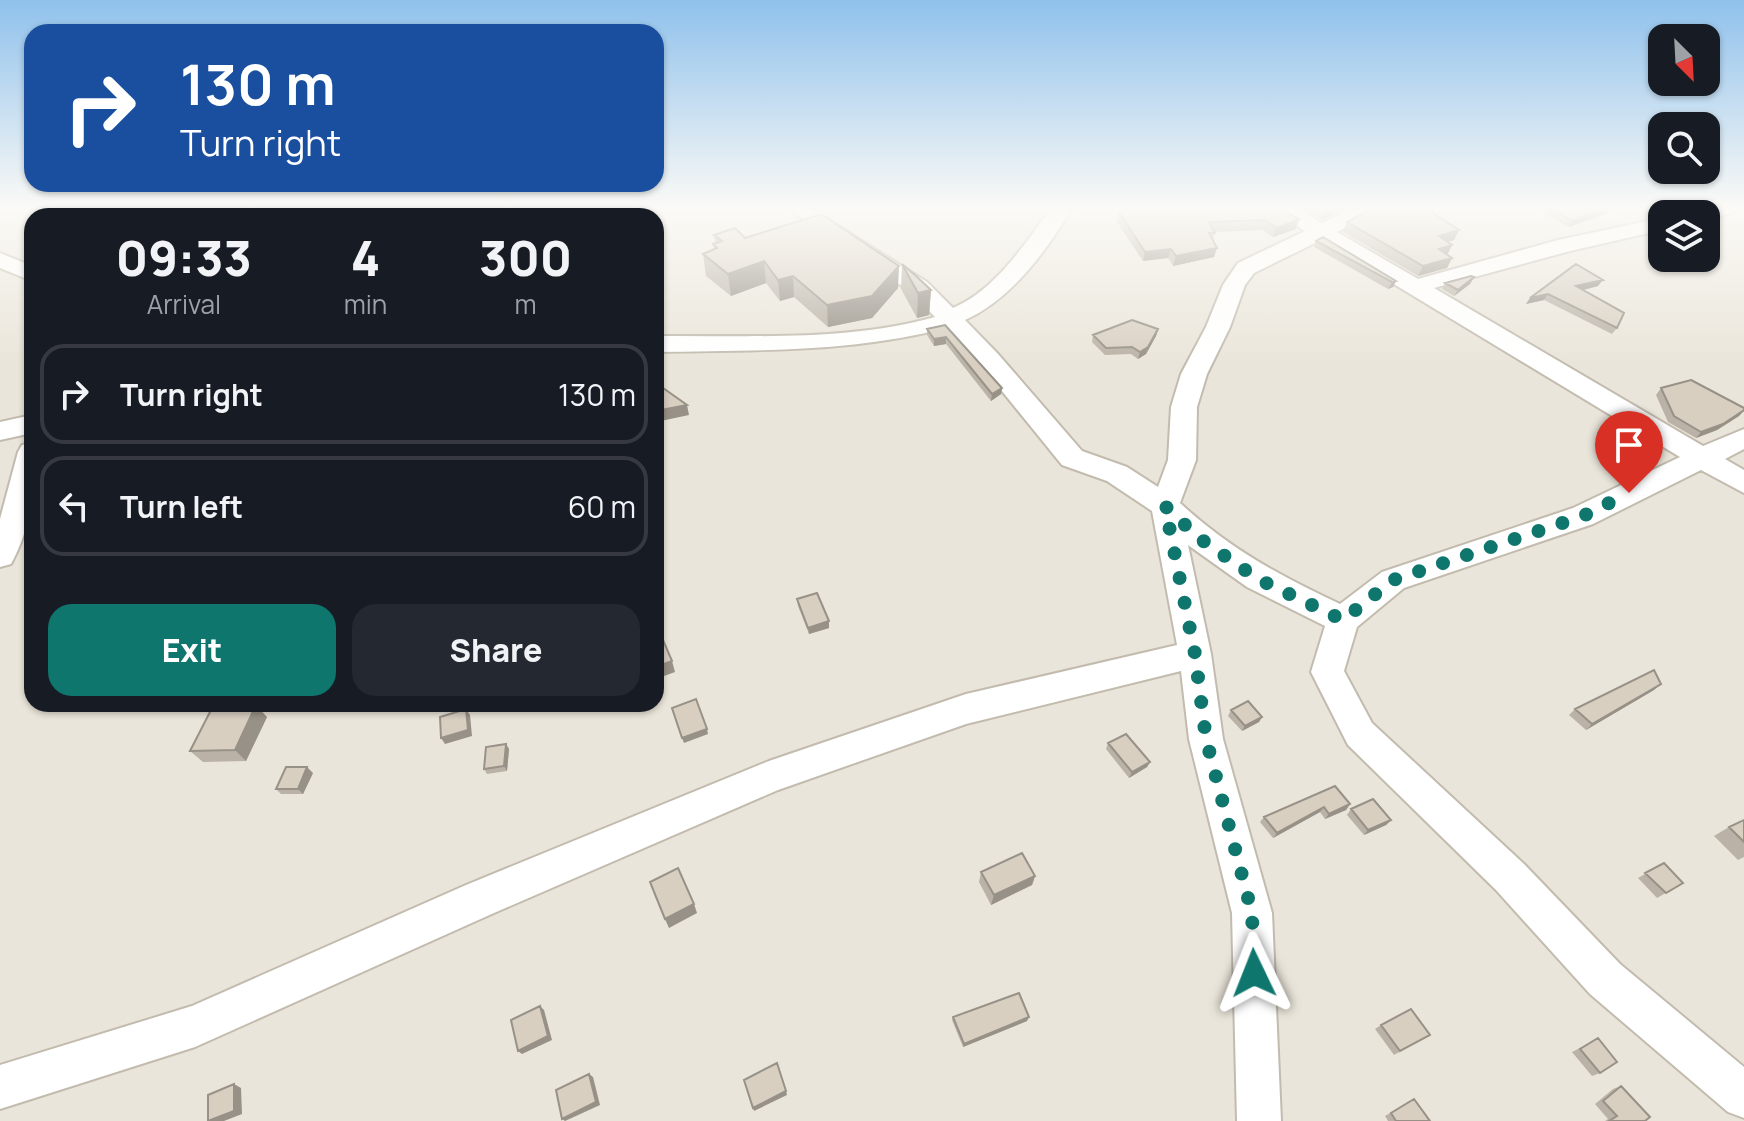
<!DOCTYPE html>
<style>
body{margin:0;font-family:Manrope,sans-serif;background:#242831;color:#f1f3f6;height:100vh;display:flex;flex-direction:column;font-size:30px;white-space:nowrap}
*{box-sizing:border-box;margin:0}
p{font-size:26px;color:#9ea1a6}
.icon{flex:none;width:44px;height:44px;fill:none;stroke:currentColor;stroke-width:2;stroke-linecap:round;stroke-linejoin:round}
.map{position:relative;flex:1;overflow:hidden}
.drawer{position:absolute;left:24px;top:208px;width:640px;height:504px;display:flex;flex-direction:column;background:#171b24;border-radius:24px;box-shadow:0 2px 6px #0004}
.drawer>*{flex:none}
.guide{position:absolute;left:24px;top:24px;width:640px;height:168px;border-radius:24px;box-shadow:0 2px 6px #0004;background:#1a4fa0;color:#fff;overflow:hidden}
.needle{width:52px;rotate:156deg}
.buttons{position:absolute;left:1648px;top:24px;display:grid;gap:16px}
.buttons a{display:grid;place-items:center;width:72px;height:72px;border-radius:16px;background:#171b24;box-shadow:0 2px 6px #0004;font-size:40px}
.pin{position:absolute;display:grid;place-items:center;width:68px;height:68px;color:#fff;margin:-82px -34px;border-radius:50% 50% 50% 0;rotate:-45deg;box-shadow:0 0 8px #0007}
.pin .icon{rotate:45deg}
.me{position:absolute;width:88px;margin:-44px;rotate:358deg;stroke-linejoin:round;filter:drop-shadow(0 0 6px #0008)}
.turn{display:flex;align-items:center;gap:28px;height:168px;padding:0 24px;font-size:36px}
.turn .icon{width:104px;height:104px;stroke-width:2.5}
.turn b{display:block;font-size:56px;line-height:68px}
.eta{display:flex;justify-content:space-evenly;align-items:center;height:136px;text-align:center}
.eta b{font-size:48px;font-weight:800;line-height:56px}
.action{display:flex;gap:16px;margin-top:auto;padding:16px 24px}
.action a{flex:1;height:92px;border-radius:24px;background:#0f766e;color:#fff;font-size:32px;font-weight:800;line-height:92px;text-align:center}
.action a+a{background:#242831;color:#f1f3f6}
ul{padding:0;list-style:none}
li{display:flex;align-items:center;gap:24px;height:100px;margin:0 16px 12px;padding:0 8px;border:4px solid #363941;border-radius:24px}
li div{flex:1}
li b{display:block;font-size:30px}
li em{font-style:normal}
.map>svg:first-child{display:block}
.residential{fill:#eae5da;fill-rule:evenodd}
.lines{fill:none;stroke-linecap:round;stroke-linejoin:round}
.street-casing{stroke:#c2bbae;stroke-width:4}
.street{fill:#fff;fill-rule:evenodd}
.wall{fill:#bab2a6}
.shaded-wall{fill:#979187}
.building{fill:#d8cfc1;stroke:#979187;stroke-width:2}
.route{stroke:#0f766e;stroke-width:14;stroke-dasharray:0 25.2}
</style>
<div class="map">
<svg width="1744" height="1121" viewBox="0 0 1744 1121">
<rect width="100%" height="100%" fill="#f6f3ec"/>
<path class="residential" d="M0,209h1744v912h-1744zM1662,214h44v44h-44zM32,216h624v488h-624z"/>
<g class="lines">
<g class="street-casing">
<path id="street" d="M601,209h20l5,7h-20z
M789,209h23l115,73 26,26c44,-19 70,-63 98,-99h20c-24,42 -61,91 -106,111l33,34 84,97 45,16 31,20 10,-27 3,-53 10,-33 25,-47 17,-42 15,-22 67,-32 -28,-18 -3,-4h24l24,14 30,-14h25l-3,4 -37,19 81,47 140,-39 104,-22v12l-92,21 -136,37 269,158 41,-17v20l-19,10 19,11v23l-43,-23 -108,54 -189,64 -47,39 -13,44 28,52 152,141 96,100 124,103v51l-16,-6 -138,-118 -94,-104 -148,-145 -37,-73 14,-46 -78,-39 -59,-42 23,109 12,85 49,174 9,208h-44l-5,-208 -43,-174 -8,-68 -215,53 -188,66 -284,123 -299,134 -195,62v-44l192,-59 274,-121 303,-124 197,-67 211,-49 -25,-134 -45,-30 -45,-16 -82,-101 -34,-36c-96,25 -192,22 -290,24v-16c92,-1 190,6 279,-19l-24,-25zM1321,240l359,217 -107,51 -191,64 -42,32c-60,-28 -110,-55 -160,-101l16,-43 1,-53 10,-33 23,-47 15,-42 9,-12z
M1701,209h34l-3,4 -26,7v-6h-12z
M0,253l32,13v15l-32,-13z
M32,415v18l-32,7v-18z
M32,443c0,47 2,79 -21,121l-11,3v-48l18,-67 4,-7z"/>
</g>
<use href="#street" class="street"/>
</g>
<path class="wall" d="M1279,208l17,21 -23,8 -11,-7 -48,2 1,1 -2,7 1,17 -41,9 -5,-8 -25,3 -26,-39 2,-10z
M1303,208h43l-24,12z
M1538,208h73l-3,5 -39,14 -31,-17z
M1347,222l112,8 -5,10 -7,2 5,3 -5,10 5,3 -5,10 -29,8 -75,-44z
M714,235l31,3 153,50 -26,30 -44,9 -34,-30 -14,4 -14,-18 -35,13 -25,-20 -3,-22 11,-5 -1,-5h3z
M1316,241l80,40 -3,6 -5,2 -74,-42z
M902,264l29,26 -2,25 -12,3 -16,-29z
M1576,264l22,22 -16,4 35,38 -5,6 -68,-34 -18,4 4,-6z
M1474,277l-4,7 -16,12 -12,-7 3,-6z
M945,325l57,63 -1,6 -10,7 -45,-57 -12,2 -7,-11v-6z
M1158,329l-2,7 -10,18 -8,5 -7,-5 -26,1 -13,-13 1,-7z
M1661,388l83,23 -5,5 -22,14 -21,8 -28,-16 -12,-27z
M797,599l32,22v7l-20,6 -11,-28z
M1654,690l-68,40 -17,-15 6,-6z
M1231,710l31,7 -3,5 -17,9 -14,-15z
M267,717l-21,44 -43,1 -13,-11z
M1108,743l42,19 -3,5 -18,11 -23,-29z
M506,744l3,5 -2,22 -20,3 -3,-5z
M313,773l-10,21h-22l-5,-5z
M1335,786l15,18 -4,6 -21,9 -5,-7 -47,26 -13,-16 4,-5z
M1351,809l40,11 -5,5 -22,10 -17,-20z
M1744,820v37l-6,3 -24,-24 15,-9z
M1664,863l19,20 -26,15 -19,-20z
M981,872l54,4 -3,9 -41,20 -12,-23z
M953,1017l74,4 -64,26 -11,-27z
M1381,1025l49,10 -36,20 -19,-26z
M1598,1039l2,34 -8,3 -20,-24z
M1621,1086l24,35h-40l3,-2 -13,-15 18,-15z
M1414,1099l16,22h-42l-3,-5z"/>
<path class="shaded-wall" d="M1329,208h17l-24,12 4,-10z
M1606,208h5l-3,5 -39,14 4,-6z
M1299,219l-3,10 -23,8 4,-9z
M1459,230l-5,10 -20,6 5,-10z
M1452,245l-5,10 -8,-6z
M1217,248l-3,9 -41,9 3,-10z
M1171,249l-3,9 -25,3 2,-9z
M1452,258l-5,10 -29,8 5,-10z
M764,261l2,22 -35,13 -3,-22z
M899,266l-1,22 -26,30 -44,9 -1,-22z
M793,276l1,21 -14,4 -2,-21z
M1474,277l-4,7 -16,12 4,-6z
M1603,280l-5,6 -26,7 4,-7z
M1396,281l-3,6 -5,2 4,-7z
M931,290l-2,25 -12,3 1,-25z
M1548,294l-4,6 -18,4 4,-6z
M1158,329l-2,7 -10,18 -8,5 2,-7z
M946,337v7l-12,2v-7z
M1002,388l-1,6 -10,7 1,-7z
M687,405l2,10 -33,7v-11z
M1744,410l-5,6 -22,14 -21,8 5,-6z
M829,621v7l-20,6 -1,-6z
M672,661l3,11 -19,7v-12z
M1661,684l-7,6 -68,40 6,-6z
M256,705l11,12 -21,44 -11,-11z
M466,709l4,6 2,21 -27,8 -4,-6z
M1262,717l-3,5 -17,9 3,-5z
M707,729l1,5 -24,9 -2,-5z
M506,744l3,5 -2,22 -3,-5z
M1150,762l-3,5 -18,11 3,-6z
M307,767l6,6 -10,21 -5,-5z
M1350,804l-4,6 -21,9 4,-5z
M1324,807l-4,5 -47,26 4,-5z
M1391,820l-5,5 -22,10 4,-5z
M1035,876l-3,9 -41,20 3,-10z
M694,904l3,9 -28,15 -4,-9z
M540,1006l4,4 8,30 -30,14 -4,-3z
M1029,1017l-2,4 -64,26 1,-3z
M589,1074l4,3 7,28 -35,16 -3,-2z
M234,1084l7,4 1,26 -18,7h-15z
M786,1091l1,4 -33,16 -1,-3z"/>
<path class="building" d="M300,208h21l5,8h-24z
M1136,208h143l20,11 -22,9 -12,-8 -56,2 6,11h-6l8,15 -41,8 -5,-7 -26,3 -26,-40z
M1374,208h51l34,22 -20,6 13,9 -13,4 13,9 -29,8 -76,-44z
M1550,208h56l-33,13z
M821,214l78,52 -27,30 -45,9 -34,-29 -15,4 -14,-19 -36,13 -25,-20 14,-6 -4,-4 9,-3 -8,-6 21,-7 10,10z
M1323,237l73,44 -4,1 -76,-41z
M902,264l13,11 16,15 -13,3z
M1576,264l27,16 -27,6 48,27 -7,15 -69,-34 -18,4z
M1471,276l3,1 -16,13 -13,-7z
M1132,320l26,9 -10,18 -8,5 -8,-5 -26,1 -13,-13z
M945,325l57,63 -10,6 -46,-57 -12,2 -7,-10z
M1691,380l53,28v2l-21,14 -22,8 -27,-16 -13,-28z
M656,383l31,22 -31,6z
M817,593l12,28 -21,7 -11,-29z
M656,636l2,6 5,-2 9,21 -16,6z
M1654,670l7,14 -69,40 -17,-15z
M696,699l11,30 -25,9 -10,-30z
M1248,701l14,16 -17,9 -14,-16z
M256,705l-21,45 -45,1 23,-45z
M466,709l2,21 -27,8 -1,-21z
M1126,734l24,28 -18,10 -24,-29z
M506,744l-2,22 -20,3 2,-22z
M286,767h21l-9,22h-22z
M1335,786l15,18 -21,10 -5,-7 -47,26 -13,-16z
M1373,799l18,21 -23,10 -17,-21z
M1744,820v22l-15,-15z
M1022,853l13,23 -41,19 -13,-23z
M1664,863l19,20 -17,10 -21,-20z
M678,868l16,36 -29,15 -15,-37z
M1019,993l10,24 -65,27 -11,-27z
M540,1006l8,30 -30,15 -7,-31z
M1411,1009l19,26 -30,16 -19,-26z
M1598,1038l19,24 -17,11 -20,-24z
M777,1063l9,28 -33,17 -9,-28z
M589,1074l7,28 -34,17 -6,-29z
M234,1084v27l-26,10v-26z
M1621,1086l29,31 -5,4h-36l8,-5 -14,-15z
M1414,1099l16,22h-34l-5,-8z"/>
<linearGradient id="sky" x2="0" y2="1"><stop stop-color="#8fc1ec"/><stop offset="0.57" stop-color="#fbfaf6"/><stop offset="1" stop-color="#fbfaf6" stop-opacity="0"/></linearGradient>
<rect width="1744" height="365" fill="url(#sky)"/>
<g class="lines">
<path class="route" d="M1254,973l-2,-60 -46,-174 -11,-85 -30,-148 34,32 59,41 85,41 50,-40 190,-64 46,-23"/>
</g>
</svg>
<div class="buttons">
<a><svg class="needle" viewBox="-14 -14 28 28"><path d="M0-13l5 13h-10z" fill="#e53935"/><path d="M0 13l5-13h-10z" fill="#9ea1a6"/></svg></a>
<a><svg class="icon" aria-label="search" viewBox="0 0 24 24"><circle cx="10" cy="10" r="6"/><path d="M15 15l6 6"/></svg></a>
<a><svg class="icon" aria-label="layers" viewBox="0 0 24 24"><path d="M12 4l9 5-9 5-9-5zM3 14l9 5 9-5"/></svg></a>
</div>
<div class="pin" style="left:1629px;top:493px;background:#d93025"><svg class="icon" aria-label="arrive" viewBox="0 0 24 24"><path d="M6 21V4h12l-3 4 3 4H6"/></svg></div>
<svg class="me" style="left:1254px;top:973px" viewBox="-20 -20 40 40"><path d="M0-17L14 15 0 8-14 15z" fill="#0f766e" stroke="#fff" stroke-width="4"/></svg>
<div class="guide">
<div class="turn"><svg class="icon" aria-label="right" viewBox="0 0 24 24"><path d="M7 20v-9h11M14 6l5 5-5 5"/></svg><div><b>130 m</b>Turn right</div></div>
</div>
<section class="drawer">
<div class="eta">
<div><b>09:33</b><p>Arrival</p></div>
<div><b>4</b><p>min</p></div>
<div><b>300</b><p>m</p></div>
</div>
<ul>
<li><svg class="icon" aria-label="right" viewBox="0 0 24 24"><path d="M7 20v-9h11M14 6l5 5-5 5"/></svg><div><b>Turn right</b></div><em>130 m</em></li>
<li><svg class="icon" aria-label="left" viewBox="0 0 24 24"><path d="M17 20v-9H6M10 6l-5 5 5 5"/></svg><div><b>Turn left</b></div><em>60 m</em></li>
</ul>
<div class="action"><a>Exit</a><a>Share</a></div>
</section>
</div>
